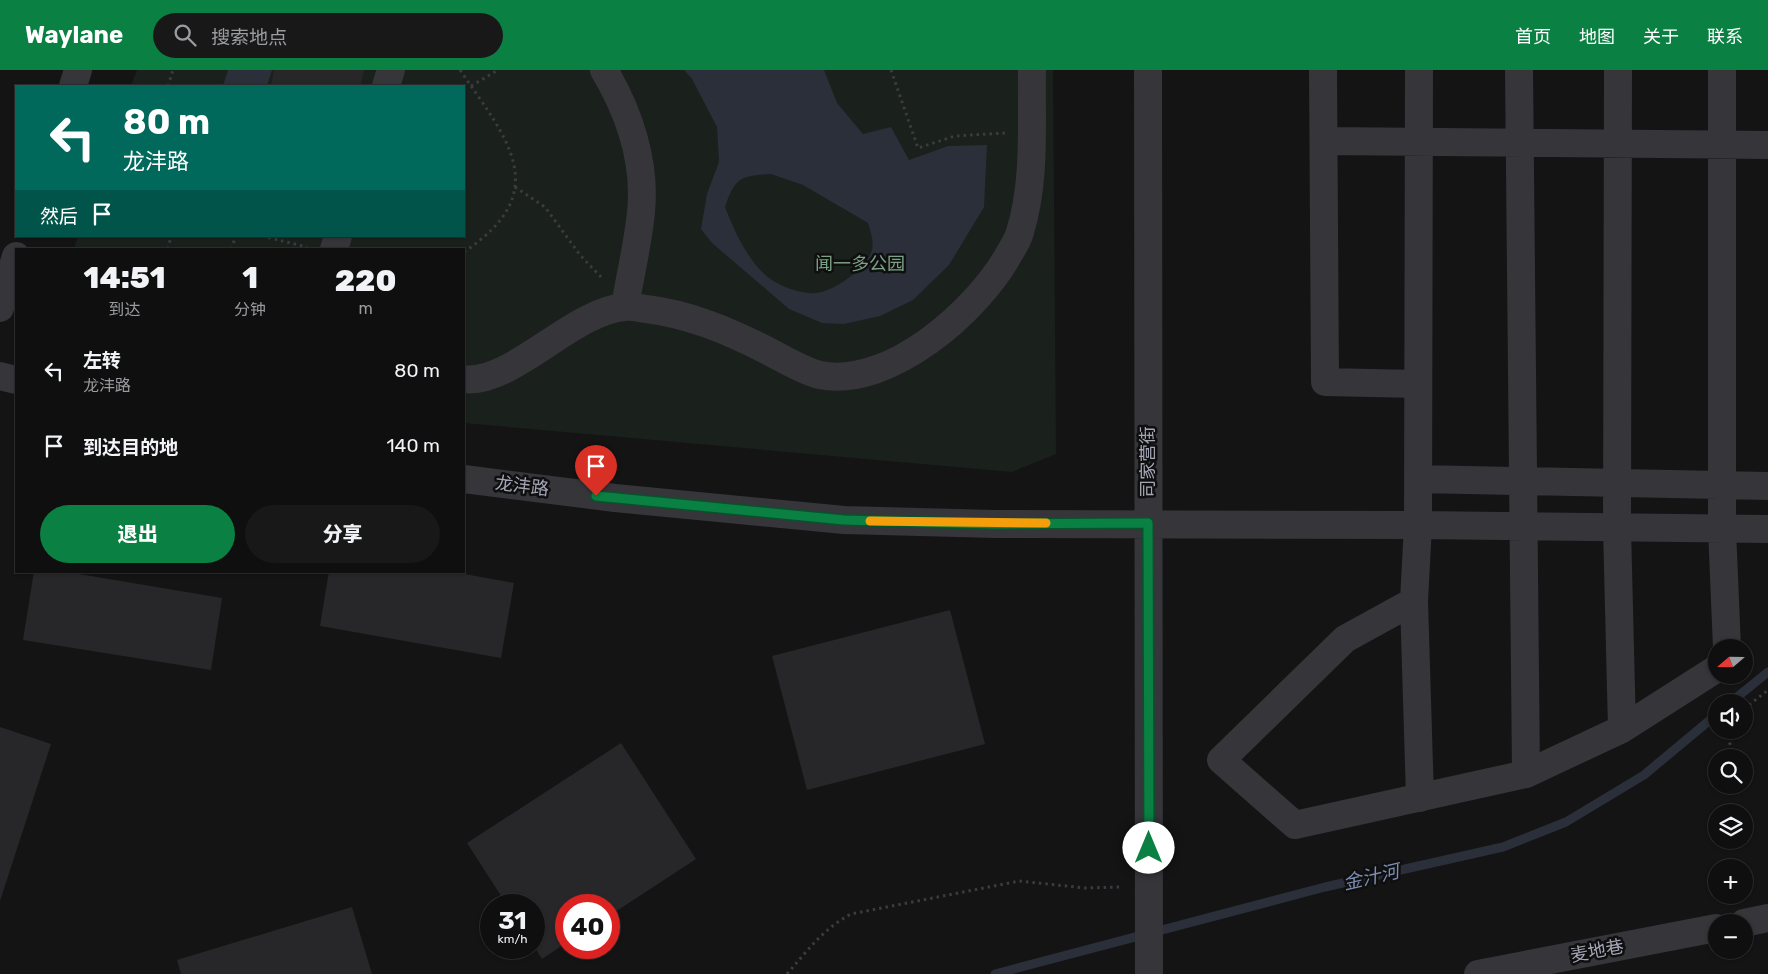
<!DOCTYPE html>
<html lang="zh">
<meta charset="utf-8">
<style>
body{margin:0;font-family:Rubik,"Noto Sans SC",sans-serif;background:#181819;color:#f1f3f6;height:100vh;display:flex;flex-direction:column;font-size:19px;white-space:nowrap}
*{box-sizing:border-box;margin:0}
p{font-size:16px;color:#9b9c9f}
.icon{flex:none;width:28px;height:28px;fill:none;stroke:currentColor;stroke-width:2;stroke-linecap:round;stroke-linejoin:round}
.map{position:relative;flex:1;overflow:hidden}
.drawer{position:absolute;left:15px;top:178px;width:450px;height:325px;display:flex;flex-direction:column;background:#0f0f10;border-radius:0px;box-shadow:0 1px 4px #0004,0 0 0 1px #2f2f30}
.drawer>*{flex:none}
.hud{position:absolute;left:15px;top:15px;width:450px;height:152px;border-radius:0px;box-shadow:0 1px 4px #0004,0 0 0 1px #2f2f30;background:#00695c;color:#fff;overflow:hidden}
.needle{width:32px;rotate:250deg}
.controls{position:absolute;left:1708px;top:569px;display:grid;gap:10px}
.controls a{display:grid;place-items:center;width:45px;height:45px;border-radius:50%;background:#0f0f10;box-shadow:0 1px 4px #0004,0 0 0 1px #2f2f30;font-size:25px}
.speed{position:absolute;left:480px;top:824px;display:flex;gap:10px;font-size:25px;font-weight:700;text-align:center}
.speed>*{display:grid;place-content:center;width:65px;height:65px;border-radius:50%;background:#0f0f10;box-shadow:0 1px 4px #0004,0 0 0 1px #2f2f30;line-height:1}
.speed small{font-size:12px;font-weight:400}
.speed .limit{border:8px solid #d22;background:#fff;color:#111}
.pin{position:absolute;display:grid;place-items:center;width:42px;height:42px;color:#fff;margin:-51px -21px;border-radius:50% 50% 50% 0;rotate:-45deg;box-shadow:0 0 5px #0007}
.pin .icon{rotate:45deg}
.me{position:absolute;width:55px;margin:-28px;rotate:0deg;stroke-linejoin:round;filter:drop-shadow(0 0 4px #0008)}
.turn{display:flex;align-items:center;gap:18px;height:105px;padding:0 25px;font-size:22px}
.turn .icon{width:65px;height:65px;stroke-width:2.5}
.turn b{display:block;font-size:35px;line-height:42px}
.then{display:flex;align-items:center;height:48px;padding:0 25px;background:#0003;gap:10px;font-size:19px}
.eta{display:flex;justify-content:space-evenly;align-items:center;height:85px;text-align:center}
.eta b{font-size:30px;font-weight:800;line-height:35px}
.primary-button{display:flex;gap:10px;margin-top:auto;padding:10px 25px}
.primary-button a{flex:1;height:58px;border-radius:30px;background:#0b8043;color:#fff;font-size:20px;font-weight:800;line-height:58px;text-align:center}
.primary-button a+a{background:#181819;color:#f1f3f6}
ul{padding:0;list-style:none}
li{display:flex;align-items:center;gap:15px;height:75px;padding:0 25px}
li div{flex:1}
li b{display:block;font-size:19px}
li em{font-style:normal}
header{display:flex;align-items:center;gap:30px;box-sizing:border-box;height:70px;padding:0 25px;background:#0b8043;color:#fff}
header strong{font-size:24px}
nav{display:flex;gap:28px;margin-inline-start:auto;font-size:18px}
.search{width:350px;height:45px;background:#181819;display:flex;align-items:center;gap:12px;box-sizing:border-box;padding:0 18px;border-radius:28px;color:#9b9c9f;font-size:19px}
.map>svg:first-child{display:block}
.green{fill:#1a201c}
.water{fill:#2a2f39;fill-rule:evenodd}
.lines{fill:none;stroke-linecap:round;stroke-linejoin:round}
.stream{stroke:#2a2f39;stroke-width:9}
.building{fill:#272729}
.path{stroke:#3b3b41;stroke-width:3;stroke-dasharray:2.5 4;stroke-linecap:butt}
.minor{stroke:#35353a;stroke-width:28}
.route-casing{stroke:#07532c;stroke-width:12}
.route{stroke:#0b8043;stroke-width:9}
.slow{stroke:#f59e0b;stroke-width:9}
.labels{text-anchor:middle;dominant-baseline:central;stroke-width:5;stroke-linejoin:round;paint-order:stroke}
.park-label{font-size:18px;fill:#7ca186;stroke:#0f0f10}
.street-label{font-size:18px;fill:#a5a7b6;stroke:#0f0f10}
.water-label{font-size:19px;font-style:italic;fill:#7c8eb1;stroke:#0f0f10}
</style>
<header>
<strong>Waylane</strong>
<div class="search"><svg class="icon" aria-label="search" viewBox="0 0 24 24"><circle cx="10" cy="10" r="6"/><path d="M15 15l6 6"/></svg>搜索地点</div>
<nav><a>首页</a><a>地图</a><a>关于</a><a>联系</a></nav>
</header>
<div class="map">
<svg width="1768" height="904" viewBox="0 0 1768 904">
<rect width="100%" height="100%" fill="#141415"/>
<path class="green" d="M137,0h916l3,384 -44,18 -548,-49v-174h-390l4,-13h386v-150h-333z"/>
<path class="water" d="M228,0h44l-5,16h-44z
M684,0h140l13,33 26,31 28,-7 18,33 39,-14 39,-1 -3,62 -35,58 -36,35 -33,16 -36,8 -22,-1 -33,-14 -77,-66 -11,-14 6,-35 12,-32 -2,-35 -25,-48zM771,104l32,11 65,38c3,10 7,21 3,30 -8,17 -36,38 -55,40 -10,1 -24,-3 -33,-7 -30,-12 -47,-51 -58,-79 10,-30 16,-31 46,-33z"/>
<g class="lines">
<path class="stream" d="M1731,632l37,-30
M995,904l330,-87 178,-40 63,-25 78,-47 72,-60"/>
</g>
<path class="building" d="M274,0h90l-4,16h-89z
M34,501h27l161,27 -11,72 -188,-30z
M329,501h119l66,12 -13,75 -181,-32z
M950,540l35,134 -178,46 -35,-134z
M0,657l51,17 -51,157z
M621,673l75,116 -87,57v-11h-43v38l-24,16 -8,-13v-41h-27l-40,-62z
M352,837l20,67h-191l-4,-14z"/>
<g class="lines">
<path class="path" d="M460,0c47,69 95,121 4,182
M891,0l27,78 37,-12 51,-3
M168,16l5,-16
M471,16l27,-16
M515,117l30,20 35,48 22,23
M262,166l45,11
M168,179l3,-13
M231,179l5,-13
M1744,639l24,-19
M1726,660l8,28
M787,904c20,-23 37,-46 64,-60l168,-33 66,7 36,-1"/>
<path class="minor" d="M604,0c25,42 42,92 37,142 -3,32 -11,63 -16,95
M1148,0l1,904
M1323,0l2,312 93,2
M1419,0l-1,455 -4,76 -69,38 -124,121 74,65 231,-51 96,-45 94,-60
M1519,0l7,704
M1618,0l-1,458 5,201
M1722,0v459l5,119
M73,16l5,-16
M386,16l5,-16
M1324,71l444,4
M334,179l4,-13
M0,238l16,-52
M0,306l16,4
M464,309c46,7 110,-69 161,-72 7,-1 14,1 21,2 43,5 83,22 122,42 14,7 37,21 52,24 70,14 158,-65 189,-121 4,-7 9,-14 11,-22 16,-52 11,-108 12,-162
M464,409l151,19 229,22 151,4 423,1 350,4
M1419,409l349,7
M1414,531l6,197
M1744,853l24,-5
M1478,904l238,-46"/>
</g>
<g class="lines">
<g class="route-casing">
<path id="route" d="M596,426l248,24 151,4 153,-1 1,325"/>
</g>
<use href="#route" class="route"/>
<path class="slow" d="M870,451l176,2"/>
</g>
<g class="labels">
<g class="park-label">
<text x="860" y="194">闻一多公园</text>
</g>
<g class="street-label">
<text transform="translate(1148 392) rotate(-90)">司家营街</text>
<text transform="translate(522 416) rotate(7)">龙沣路</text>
<text transform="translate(1597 881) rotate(-11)">麦地巷</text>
</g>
<g class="water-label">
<text transform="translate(1371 807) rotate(-13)">金汁河</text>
</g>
</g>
</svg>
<div class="controls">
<a><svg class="needle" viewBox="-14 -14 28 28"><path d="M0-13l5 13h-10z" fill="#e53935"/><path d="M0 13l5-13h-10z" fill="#9b9c9f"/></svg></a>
<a><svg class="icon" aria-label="sound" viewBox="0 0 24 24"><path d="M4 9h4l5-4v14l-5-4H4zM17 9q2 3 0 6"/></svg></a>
<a><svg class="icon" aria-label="search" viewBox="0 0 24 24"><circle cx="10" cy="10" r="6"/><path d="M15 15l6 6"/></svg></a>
<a><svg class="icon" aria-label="layers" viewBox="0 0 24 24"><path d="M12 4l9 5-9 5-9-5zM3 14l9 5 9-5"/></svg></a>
<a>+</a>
<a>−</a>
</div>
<div class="speed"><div>31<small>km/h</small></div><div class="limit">40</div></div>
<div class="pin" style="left:596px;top:426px;background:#d93025"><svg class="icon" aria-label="arrive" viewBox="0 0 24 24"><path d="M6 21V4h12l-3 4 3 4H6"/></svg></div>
<svg class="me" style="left:1149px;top:778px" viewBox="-20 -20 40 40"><circle r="19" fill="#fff"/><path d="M0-13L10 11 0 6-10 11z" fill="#0b8043"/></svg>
<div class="hud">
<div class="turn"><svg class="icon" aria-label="left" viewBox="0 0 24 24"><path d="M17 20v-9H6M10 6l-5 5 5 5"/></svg><div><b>80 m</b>龙沣路</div></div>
<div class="then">然后<svg class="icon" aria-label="arrive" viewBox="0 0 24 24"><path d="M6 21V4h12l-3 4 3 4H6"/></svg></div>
</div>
<section class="drawer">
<div class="eta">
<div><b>14:51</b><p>到达</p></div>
<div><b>1</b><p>分钟</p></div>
<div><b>220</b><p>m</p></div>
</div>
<ul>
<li><svg class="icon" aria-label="left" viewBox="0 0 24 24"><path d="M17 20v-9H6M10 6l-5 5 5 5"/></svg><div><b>左转</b><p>龙沣路</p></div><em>80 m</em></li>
<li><svg class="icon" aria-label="arrive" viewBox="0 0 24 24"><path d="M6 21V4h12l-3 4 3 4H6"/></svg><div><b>到达目的地</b></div><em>140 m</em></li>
</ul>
<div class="primary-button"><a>退出</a><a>分享</a></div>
</section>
</div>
